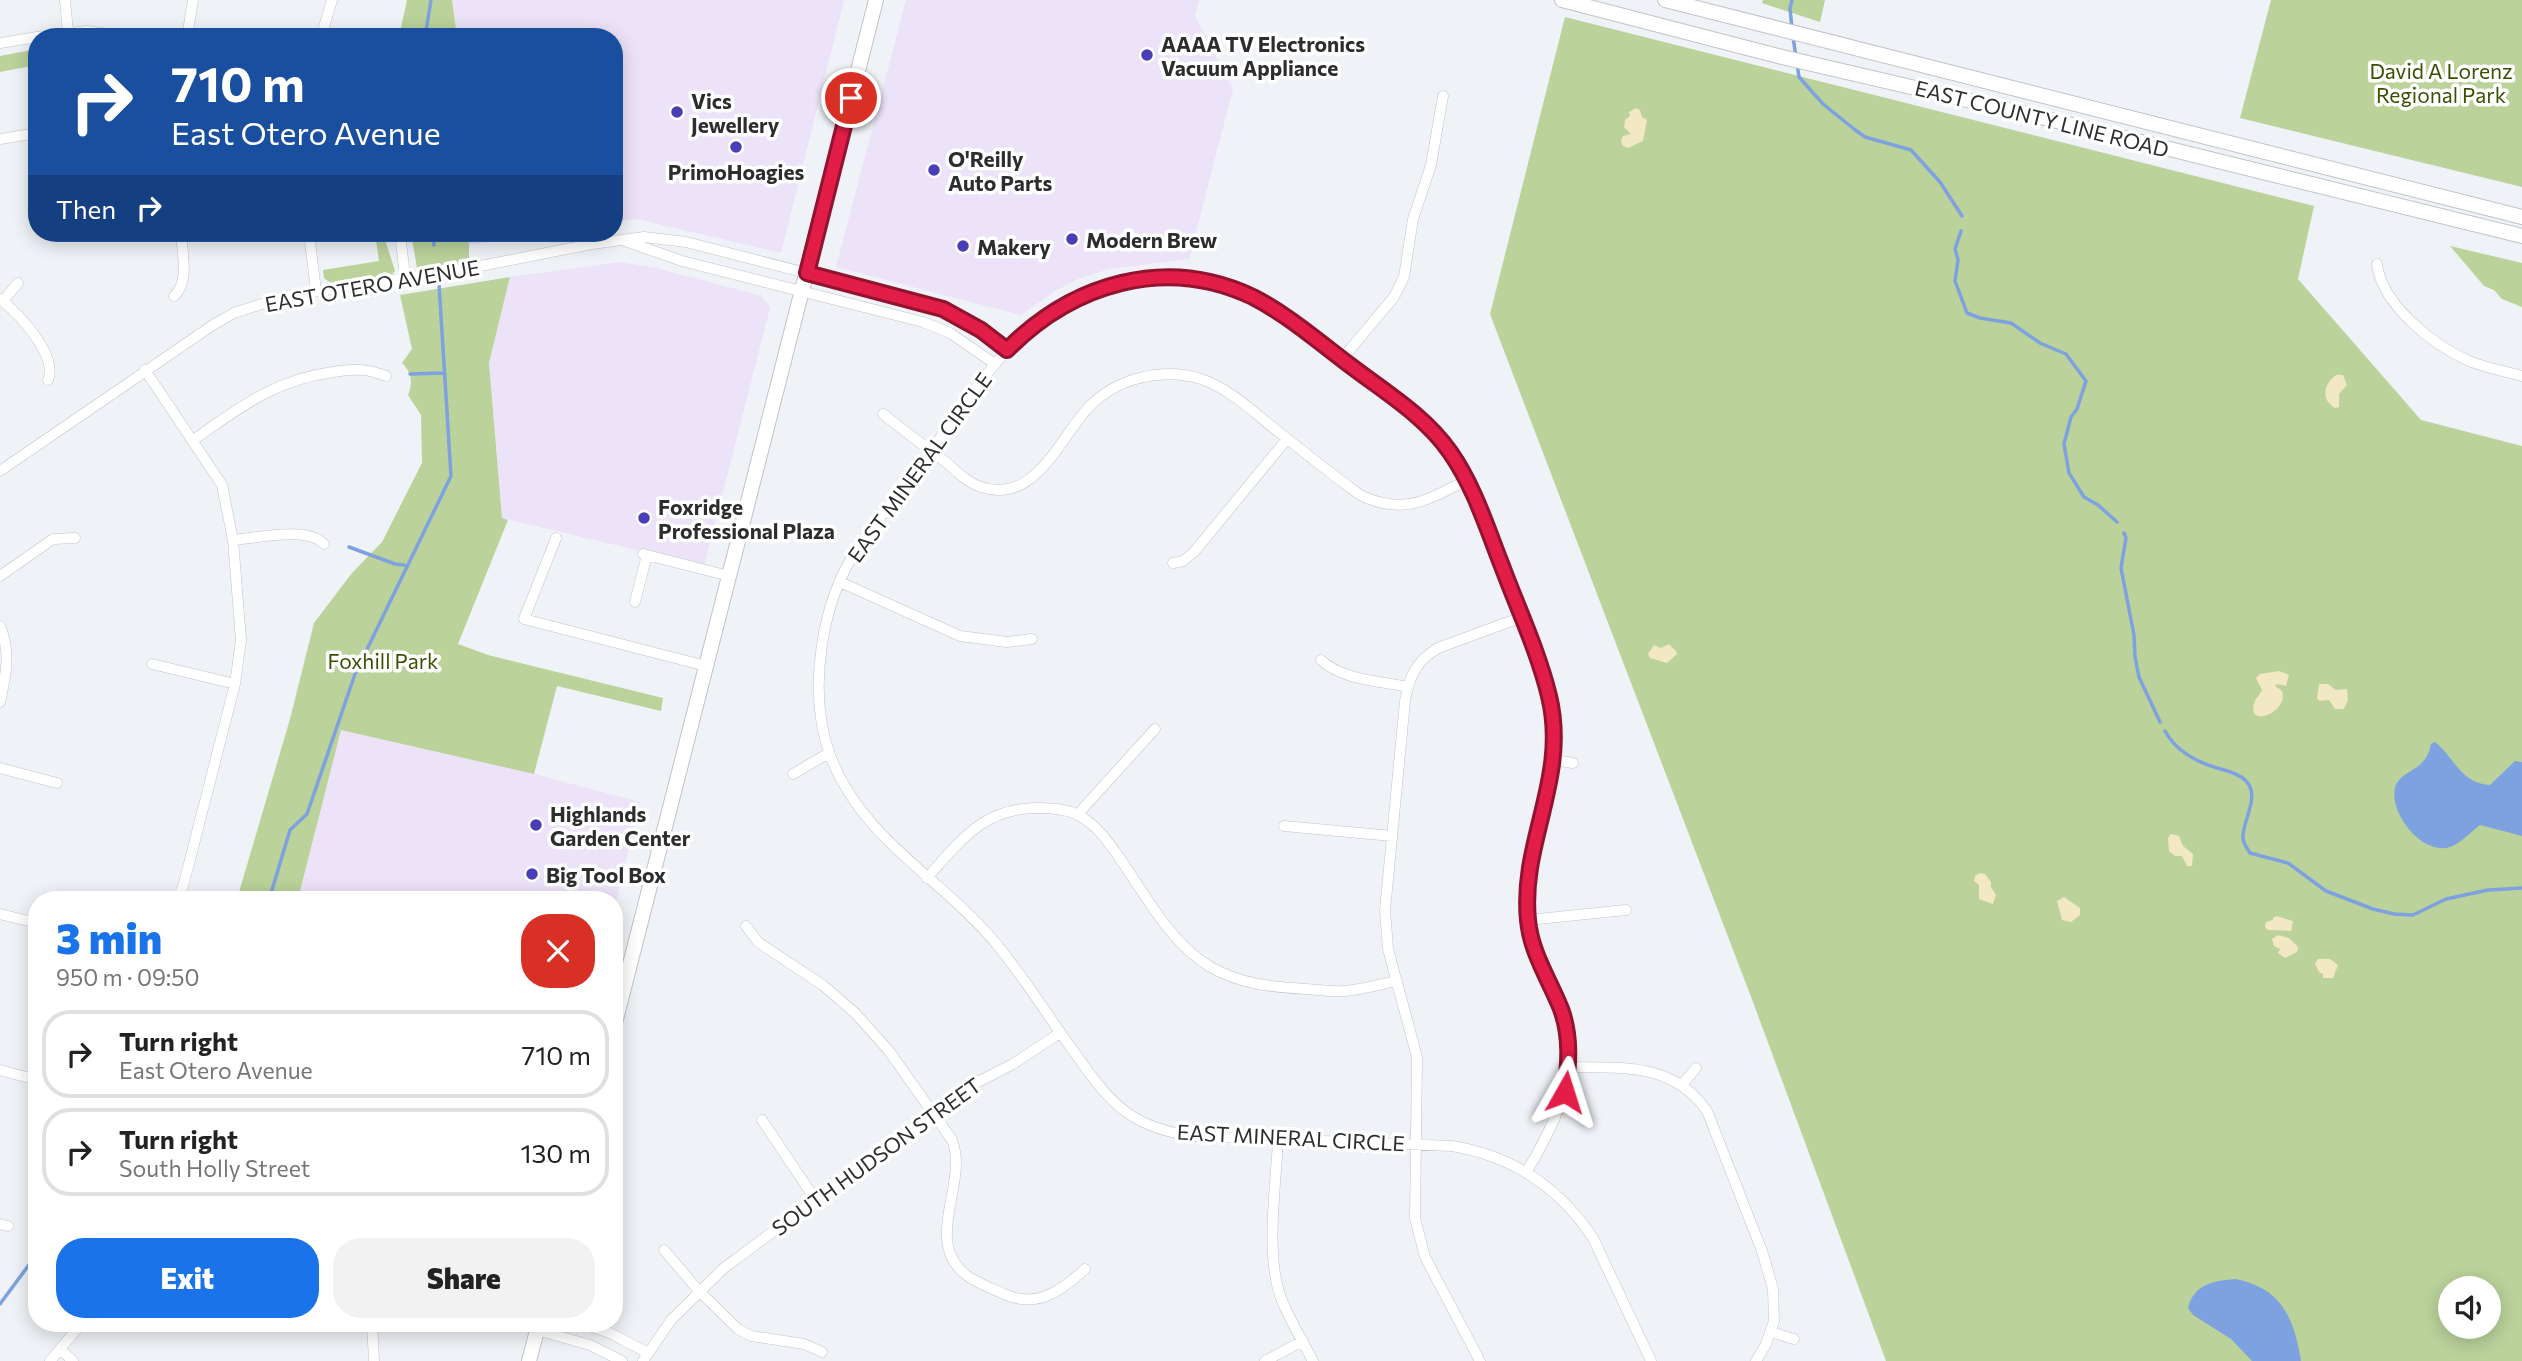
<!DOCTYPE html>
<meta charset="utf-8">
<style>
body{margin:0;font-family:Commissioner,sans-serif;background:#f2f2f2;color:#222;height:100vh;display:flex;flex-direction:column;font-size:26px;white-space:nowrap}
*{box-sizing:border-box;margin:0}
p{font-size:23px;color:#767676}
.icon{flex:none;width:38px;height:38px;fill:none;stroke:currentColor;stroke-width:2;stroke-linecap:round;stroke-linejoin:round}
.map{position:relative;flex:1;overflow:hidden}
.sheet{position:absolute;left:28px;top:891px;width:595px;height:441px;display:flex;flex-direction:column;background:#fff;border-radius:28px;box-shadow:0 4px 18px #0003}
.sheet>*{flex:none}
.top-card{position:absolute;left:28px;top:28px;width:595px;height:214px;border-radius:28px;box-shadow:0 4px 18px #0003;background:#1a4fa0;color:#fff;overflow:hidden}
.tools{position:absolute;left:2438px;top:1276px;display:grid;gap:14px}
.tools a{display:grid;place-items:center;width:63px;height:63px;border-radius:50%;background:#fff;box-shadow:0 4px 18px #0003;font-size:35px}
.pin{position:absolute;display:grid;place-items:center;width:60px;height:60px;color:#fff;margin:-30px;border:4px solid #fff;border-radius:50%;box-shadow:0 2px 7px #0007}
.me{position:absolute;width:77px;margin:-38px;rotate:6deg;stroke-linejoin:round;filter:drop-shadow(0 0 5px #0008)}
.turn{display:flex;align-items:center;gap:24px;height:147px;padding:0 28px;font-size:32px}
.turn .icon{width:91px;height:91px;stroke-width:2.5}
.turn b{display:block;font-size:49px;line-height:60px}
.then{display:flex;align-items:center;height:66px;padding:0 28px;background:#0003;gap:14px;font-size:26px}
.round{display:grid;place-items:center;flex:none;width:74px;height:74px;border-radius:28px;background:#f2f2f2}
.head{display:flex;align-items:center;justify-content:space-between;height:119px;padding:0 28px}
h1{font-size:42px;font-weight:800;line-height:52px;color:#1a73e8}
.cta{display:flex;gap:14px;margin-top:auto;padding:14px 28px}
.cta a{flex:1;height:80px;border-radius:28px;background:#1a73e8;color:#fff;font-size:28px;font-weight:800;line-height:80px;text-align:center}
.cta a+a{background:#f2f2f2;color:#222}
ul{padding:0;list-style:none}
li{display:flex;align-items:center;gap:21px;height:88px;margin:0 14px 10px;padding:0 14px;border:4px solid #e0e0e0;border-radius:28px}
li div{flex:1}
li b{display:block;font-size:26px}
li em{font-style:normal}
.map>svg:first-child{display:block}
.commercial{fill:#ece3f8}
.green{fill:#bbd29b;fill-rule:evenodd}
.sand{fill:#f2e8c3}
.water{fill:#7ea2df}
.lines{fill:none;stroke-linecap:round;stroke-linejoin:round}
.stream{stroke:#7ea2df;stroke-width:3.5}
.minor-casing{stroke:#c1c4c7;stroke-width:11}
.secondary-casing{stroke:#c1c4c7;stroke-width:16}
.minor{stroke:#fff;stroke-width:10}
.secondary{stroke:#fff;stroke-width:14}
.route-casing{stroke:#92132f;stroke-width:18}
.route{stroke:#e11d48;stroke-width:12}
.poi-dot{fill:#493eb5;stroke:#fff;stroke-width:2.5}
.labels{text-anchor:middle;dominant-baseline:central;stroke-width:7;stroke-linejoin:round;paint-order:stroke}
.poi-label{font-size:21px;font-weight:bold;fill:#2c2d2e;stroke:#fff;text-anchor:start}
.park-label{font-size:21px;fill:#395000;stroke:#fff}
.street-label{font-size:21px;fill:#2c2d2e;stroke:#fff}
</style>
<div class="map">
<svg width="2522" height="1361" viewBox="0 0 2522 1361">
<rect width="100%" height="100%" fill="#eff2f6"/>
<path class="commercial" d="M452,0h392l-63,253 -144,-34 -23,3v-185h-157z
M906,0h293l-4,16 38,73 -44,170 -80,10 -31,10 -23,12 -34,24 -185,-48z
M469,233h78l-78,12z
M621,262l35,6 106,28 8,12 -66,258 -202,-48 -13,-155 21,-86z
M341,730l193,44 106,28 -26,107v-9h-316z"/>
<path class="green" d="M407,0h45l5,37h-58z
M1763,0h62l-5,22 -58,-19z
M2271,0h251v187l-282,-69z
M1565,17l749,189 -16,73 123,141 101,26v915h-636l-133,-359 -263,-688zM2450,1288h38v38h-38z
M37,49v16l-37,7v-16z
M375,233h8l12,38 -4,4 -59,9 -8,-6 -1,-8 56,-9z
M411,233h58v29l-52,6z
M2450,246l72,17v44l-20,-8 -8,-9 -10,-4z
M510,277l-21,86 13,155 6,2 -50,124 30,11 175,43 -2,13 -104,-25 -23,88 -193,-44 -43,169h-61l53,-180 24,-96 38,-50 30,-31 40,-79 -1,-48 -13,-20c5,-12 4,-22 -6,-32l10,-14 -12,-54z"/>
<path class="sand" d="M1636,108l4,2 2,7 5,3 -4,21 -15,7 -5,-2 -2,-5 2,-5 8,-2 -7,-7 1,-7 5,-4 -1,-4z
M2336,375h7l4,10 -8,9v13l-4,1c-15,-9 -11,-24 1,-33z
M1669,644l7,7 1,3 -10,9 -17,-5 -2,-4 6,-9 7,3z
M2279,671l10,4 -3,11 -9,-2 -2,2 7,5c7,21 -35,38 -28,13 1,-6 6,-9 8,-14l-6,-12 4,-4z
M2319,684h9l8,6 11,-1 1,11 -4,9h-9l-6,-9 -9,1 -3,-3z
M2171,834l8,2 4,10 10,8 -1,12h-5l-5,-10h-7l-6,-5 -1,-13z
M1980,873l5,1 6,8v5l5,8 -3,9 -14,-5v-14l-5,-4 1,-5z
M2064,897l16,11v7l-9,7 -9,-2 -5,-19z
M2276,916l17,5 -2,10 -23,-1 -3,-3 1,-5 7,-2v-2z
M2278,935l11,3 9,9 -1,5 -12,6 -7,-5 2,-4 -6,-3 -2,-7z
M2318,959h12l8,6 -5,13h-10v-4l-4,-2 -4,-8z"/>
<path class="water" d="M2435,742c21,17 25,41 55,43l25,-24 7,1v74l-42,-11c-9,7 -20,19 -30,22 -28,9 -61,-34 -55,-59 5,-19 31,-15 36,-44z
M2235,1279c47,9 59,39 66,82h-49l-21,-22 -38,-24 -5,-7c6,-24 25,-27 47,-29z"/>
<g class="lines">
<path class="stream" d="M1792,0l-2,8 2,21
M425,37l6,-37
M1793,37l3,20
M1797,64l2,13 24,27 31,25 11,8 46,13 29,32 22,34
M1961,231l-6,18 3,11 -3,21 12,32 13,5 31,5 29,20 26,11 20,27 -9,28 -6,8 -7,27 5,29 15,24 14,8 19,17
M433,233l1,12
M410,374l34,-1
M2124,533l2,5 -5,30 13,67 1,22 4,20 21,45
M349,547l46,17 9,1
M2165,731c10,19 31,31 52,37 8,2 23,6 29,13 15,15 -4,40 -3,57 0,5 4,10 7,15l38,10 38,28 47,18 21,5 19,1 33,-16 42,-9 34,-2
M269,900l21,-70 17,-16 48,-140 96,-198 -12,-192
M0,1304l37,-50"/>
<g class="minor-casing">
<path id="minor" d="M65,0l3,32
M38,37l48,-6 45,6
M187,37l6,-37
M321,37l11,-37
M0,43l37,-6
M0,139l37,-6
M309,233l7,58
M400,233l5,44
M625,241l57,20 241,61 27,11 45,31
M2377,264c5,41 56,81 92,97 17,7 35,10 53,15
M174,296c16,-14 8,-44 7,-63
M0,299c19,15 58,56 48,81
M3,301l15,-18
M1342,359l52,-62 10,-20 9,-58 18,-54 12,-69
M145,370l77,115 11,55 8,100 -6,44 -51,199 -6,17
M883,414c21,17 43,33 64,49 10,9 21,20 34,24 54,18 78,-48 107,-79 28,-30 74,-41 113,-29 30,10 54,35 79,54 26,21 53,42 80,62 44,21 67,5 107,-15
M193,440c48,-33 81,-60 140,-68 20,-3 34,-4 53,4
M0,471l213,-146 21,-12 52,-17 179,-27 127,-25 52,-7 42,5 245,63c29,9 53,26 76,45
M556,538l-32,81 182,47
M233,540c23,-2 75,-14 91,4
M643,554l86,22
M1173,563l10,-2 11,-9 93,-113
M0,576l53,-37 22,-1
M840,582l120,54 47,6 25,-3
M635,602l12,-47
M0,626c11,26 6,49 0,76
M1321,660c21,20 59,21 87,27
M152,664l83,20
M1554,760l19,3
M0,768l57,15
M793,774l36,-21
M1077,815l78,-86
M1284,826l108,10
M927,878c34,-38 57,-71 113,-70 12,0 25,1 36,6 20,9 33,29 45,46 25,36 49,82 88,106 30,18 62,21 97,23 12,1 25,3 37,2 18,-1 35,-6 52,-10
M0,914l37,9
M1528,920l98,-10
M746,926l12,16 66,44 32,28 33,37 63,89c17,43 -29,99 13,134 11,9 26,14 39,20 33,15 57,-3 81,-25
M1568,1067c54,1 105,-5 139,44l55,140 11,38 1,32 -8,23 -10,17
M0,1070l37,10
M1682,1085l14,-17
M762,1120l53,79
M1278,1140c-2,47 -13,114 3,158 8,21 21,42 32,63
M1527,1171c33,-55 58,-108 29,-172 -15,-33 -30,-61 -29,-98 1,-42 18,-82 24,-123 9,-52 -6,-97 -24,-145 -11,-33 -24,-65 -37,-97 -11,-28 -21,-57 -39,-82 -24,-35 -61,-59 -94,-84 -71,-53 -130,-106 -226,-89 -19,4 -38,8 -55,17 -70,35 -110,104 -154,166 -20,28 -44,53 -63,82 -38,55 -52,145 -29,209 32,87 118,126 172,196 24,30 45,63 67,94 18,24 34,51 60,69 19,13 41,19 64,22l259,10c61,10 107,41 141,92l58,123
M0,1224l8,2
M664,1250l35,41 39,38 13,7 53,8 18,8
M372,1323l2,38
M580,1323l30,10 38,20
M372,1325l19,-2
M537,1330l53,15 32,16
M1771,1332l23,7
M60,1349l13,12
M50,1361l32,-38
M643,1361l28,-41 53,-52 242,-180 47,-24 47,-31
M1265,1361l38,-20
M1480,1361l-55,-104 -10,-39 2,-161 -29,-108 -3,-39 20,-209c4,-24 11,-40 33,-53l84,-31"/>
</g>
<g class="secondary-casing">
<path id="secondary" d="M1562,0l216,56 262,61 482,119
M1665,0l857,217
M614,1027l262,-1027
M529,1361l10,-38"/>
</g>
<use href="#minor" class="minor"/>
<use href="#secondary" class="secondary"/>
</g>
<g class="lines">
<g class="route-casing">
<path id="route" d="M851,98l-44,175 136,36 38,21 26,20c65,-66 158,-95 246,-53 35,18 66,45 98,69 34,26 74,50 99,86 24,34 37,76 52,114 16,43 36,85 47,130 20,82 -29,146 -21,224 3,33 21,59 33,89 10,27 8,55 4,83"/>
</g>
<use href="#route" class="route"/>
</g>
<g class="poi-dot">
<circle cx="1147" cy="55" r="7"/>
<circle cx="677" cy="112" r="7"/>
<circle cx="736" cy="147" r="7"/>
<circle cx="934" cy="170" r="7"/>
<circle cx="1072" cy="239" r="7"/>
<circle cx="963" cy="246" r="7"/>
<circle cx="644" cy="518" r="7"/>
<circle cx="536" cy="825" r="7"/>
<circle cx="532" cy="874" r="7"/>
</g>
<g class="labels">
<g class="poi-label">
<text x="1161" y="43">AAAA TV Electronics<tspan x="1161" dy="24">Vacuum Appliance</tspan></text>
<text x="691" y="100">Vics<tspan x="691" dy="24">Jewellery</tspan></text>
<text x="948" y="158">O'Reilly<tspan x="948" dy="24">Auto Parts</tspan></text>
<text x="736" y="171" text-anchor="middle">PrimoHoagies</text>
<text x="1086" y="239">Modern Brew</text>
<text x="977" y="246">Makery</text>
<text x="658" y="506">Foxridge<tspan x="658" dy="24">Professional Plaza</tspan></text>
<text x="550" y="813">Highlands<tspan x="550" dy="24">Garden Center</tspan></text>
<text x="546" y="874">Big Tool Box</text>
</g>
<g class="park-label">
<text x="2441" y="70">David A Lorenz<tspan x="2441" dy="24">Regional Park</tspan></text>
<text x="383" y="660">Foxhill Park</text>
</g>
<g class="street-label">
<text transform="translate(2042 118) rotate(14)">EAST COUNTY LINE ROAD</text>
<text transform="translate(372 285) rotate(-10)">EAST OTERO AVENUE</text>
<text transform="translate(919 467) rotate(-54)">EAST MINERAL CIRCLE</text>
<text transform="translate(1291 1137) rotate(3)">EAST MINERAL CIRCLE</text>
<text transform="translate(876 1156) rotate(-36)">SOUTH HUDSON STREET</text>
</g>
</g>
</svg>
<div class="tools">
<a><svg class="icon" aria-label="sound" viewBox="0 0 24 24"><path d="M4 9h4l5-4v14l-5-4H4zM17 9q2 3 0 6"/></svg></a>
</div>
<div class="pin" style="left:851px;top:98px;background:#d93025"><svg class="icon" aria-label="arrive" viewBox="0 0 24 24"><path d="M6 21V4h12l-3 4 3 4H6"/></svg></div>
<svg class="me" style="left:1565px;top:1092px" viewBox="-20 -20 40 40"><path d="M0-17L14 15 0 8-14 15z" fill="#e11d48" stroke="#fff" stroke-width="4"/></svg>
<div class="top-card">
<div class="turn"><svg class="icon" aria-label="right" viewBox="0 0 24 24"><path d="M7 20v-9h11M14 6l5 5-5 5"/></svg><div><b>710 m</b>East Otero Avenue</div></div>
<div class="then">Then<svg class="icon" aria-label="right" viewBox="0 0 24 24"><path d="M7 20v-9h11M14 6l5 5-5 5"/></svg></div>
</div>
<section class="sheet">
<div class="head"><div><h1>3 min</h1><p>950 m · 09:50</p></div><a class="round" style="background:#d93025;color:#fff"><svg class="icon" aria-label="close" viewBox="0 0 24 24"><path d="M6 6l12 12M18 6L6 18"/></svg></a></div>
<ul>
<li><svg class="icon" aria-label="right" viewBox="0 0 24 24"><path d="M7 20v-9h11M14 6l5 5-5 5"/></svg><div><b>Turn right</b><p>East Otero Avenue</p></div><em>710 m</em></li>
<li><svg class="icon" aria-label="right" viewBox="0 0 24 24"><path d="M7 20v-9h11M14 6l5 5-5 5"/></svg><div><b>Turn right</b><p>South Holly Street</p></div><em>130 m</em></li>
</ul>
<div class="cta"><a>Exit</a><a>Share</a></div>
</section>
</div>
